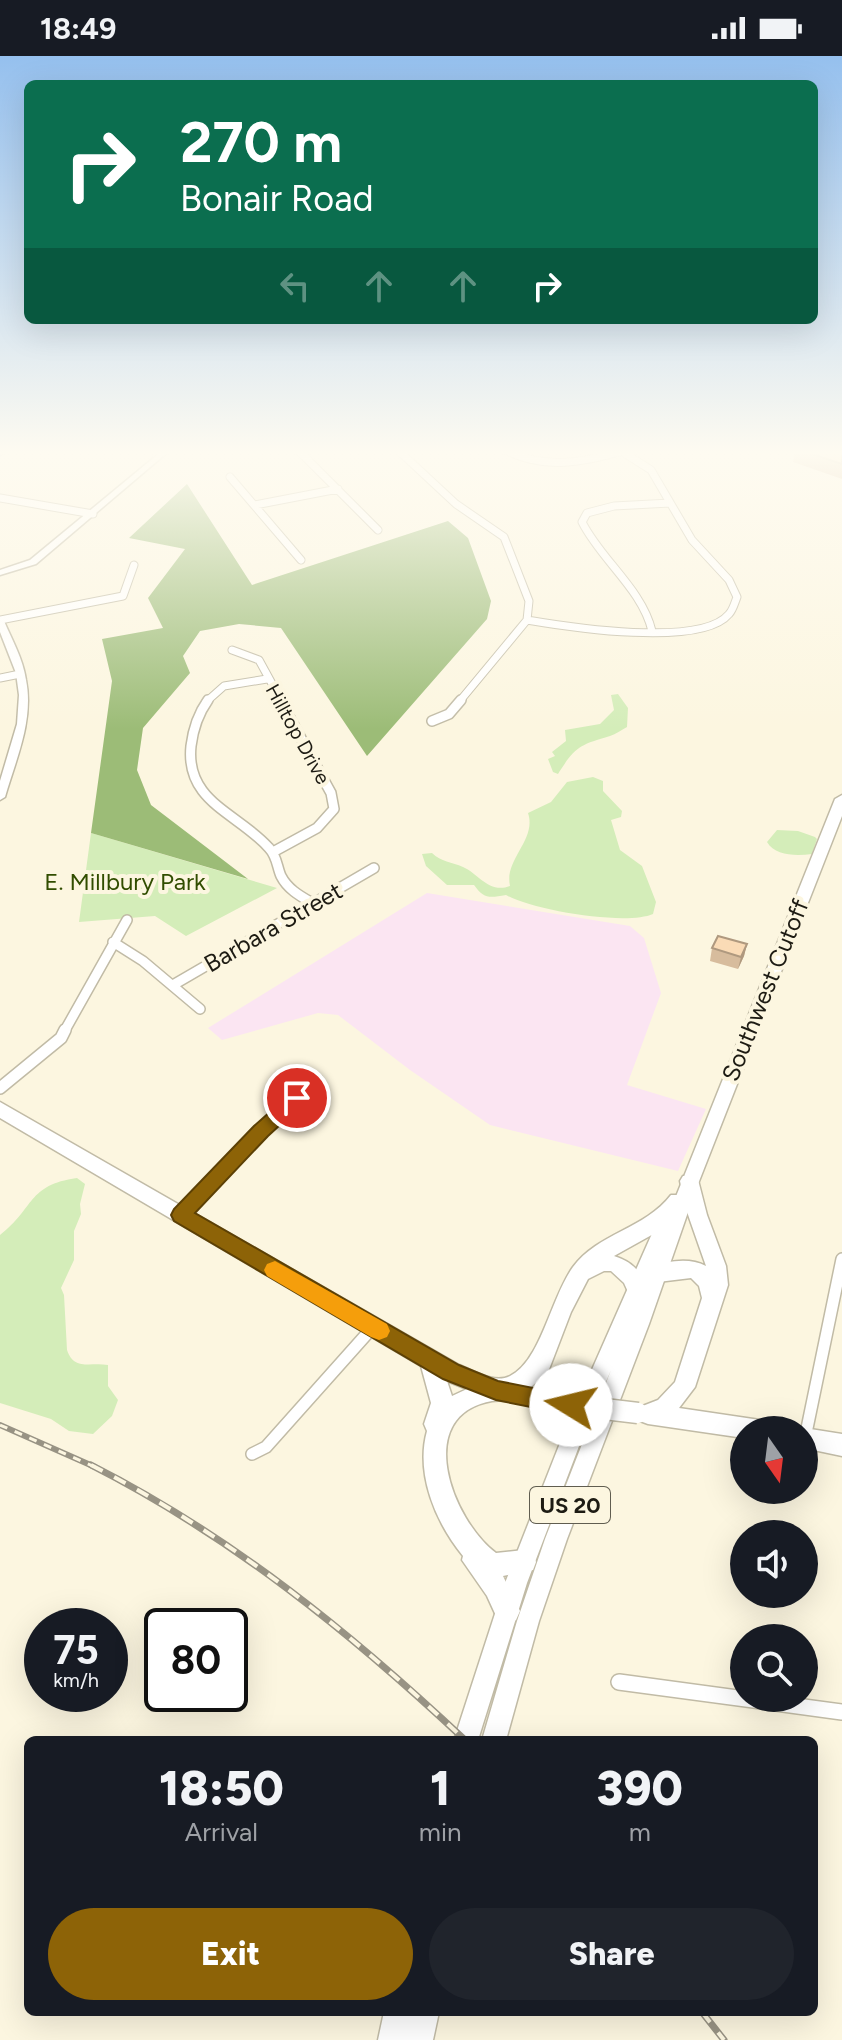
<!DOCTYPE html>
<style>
body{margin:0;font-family:Figtree,sans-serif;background:#20242c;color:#f1f3f6;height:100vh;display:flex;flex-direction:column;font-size:30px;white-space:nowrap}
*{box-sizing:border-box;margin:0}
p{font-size:26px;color:#9ea1a6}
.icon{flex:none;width:44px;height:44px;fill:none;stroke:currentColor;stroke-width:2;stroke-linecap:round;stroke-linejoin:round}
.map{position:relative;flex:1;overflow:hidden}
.panel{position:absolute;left:24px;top:1680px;width:794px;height:280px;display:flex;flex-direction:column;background:#171b24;border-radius:12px;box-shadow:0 8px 32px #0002}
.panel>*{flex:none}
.guide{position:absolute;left:24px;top:24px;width:794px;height:244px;border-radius:12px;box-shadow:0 8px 32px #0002;background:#0b6e4f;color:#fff;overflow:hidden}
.needle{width:52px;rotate:166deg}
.buttons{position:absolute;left:730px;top:1360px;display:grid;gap:16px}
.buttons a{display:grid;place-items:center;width:88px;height:88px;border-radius:50%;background:#171b24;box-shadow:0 8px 32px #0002;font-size:40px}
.speed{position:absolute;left:24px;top:1552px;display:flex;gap:16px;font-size:40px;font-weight:700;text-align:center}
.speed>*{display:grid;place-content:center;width:104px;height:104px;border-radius:50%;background:#171b24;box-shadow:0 8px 32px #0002;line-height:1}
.speed small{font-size:20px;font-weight:400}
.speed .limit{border:4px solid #111;border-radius:12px;background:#fff;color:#111}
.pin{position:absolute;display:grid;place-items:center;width:68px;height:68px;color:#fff;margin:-34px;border:4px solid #fff;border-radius:50%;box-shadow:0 2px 8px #0007}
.me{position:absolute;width:88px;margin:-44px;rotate:279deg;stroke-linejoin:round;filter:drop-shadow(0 0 6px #0008)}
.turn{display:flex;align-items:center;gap:28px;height:168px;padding:0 24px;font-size:36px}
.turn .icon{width:104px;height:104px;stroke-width:2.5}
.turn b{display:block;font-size:56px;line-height:68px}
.lanes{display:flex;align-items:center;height:76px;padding:0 24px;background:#0003;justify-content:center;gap:40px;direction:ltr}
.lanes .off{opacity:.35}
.eta{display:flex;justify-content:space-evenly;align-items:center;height:136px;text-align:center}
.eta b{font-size:48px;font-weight:800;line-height:56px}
.button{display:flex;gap:16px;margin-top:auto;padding:16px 24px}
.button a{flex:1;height:92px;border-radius:48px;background:#8d6307;color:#fff;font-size:32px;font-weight:800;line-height:92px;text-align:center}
.button a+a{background:#20242c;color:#f1f3f6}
.status{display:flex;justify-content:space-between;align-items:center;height:56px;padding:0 40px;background:#171b24;direction:ltr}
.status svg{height:22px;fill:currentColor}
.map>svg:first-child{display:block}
.industrial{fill:#fbe5f2}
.green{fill:#d4edb9}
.forest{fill:#9cbc77}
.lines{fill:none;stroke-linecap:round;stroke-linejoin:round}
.minor-far3-casing{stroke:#c1bba6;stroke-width:9}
.minor-far2-casing{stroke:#c1bba6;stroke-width:12}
.minor-far1-casing{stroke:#c1bba6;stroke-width:14}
.minor-casing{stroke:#c1bba6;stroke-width:18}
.tertiary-casing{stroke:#c1bba6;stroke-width:3}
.primary-casing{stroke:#c1bba6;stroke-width:3}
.trunk-casing{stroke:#c1bba6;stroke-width:3}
.motorway-casing{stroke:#c1bba6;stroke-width:3}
.minor-far3{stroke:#fff;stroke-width:7}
.minor-far2{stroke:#fff;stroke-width:9}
.minor-far1{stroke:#fff;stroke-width:11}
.minor{stroke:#fff;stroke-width:15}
.tertiary{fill:#fff;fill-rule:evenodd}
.primary{fill:#fff;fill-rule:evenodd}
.trunk{fill:#fff;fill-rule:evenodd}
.motorway{fill:#fff;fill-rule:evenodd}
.rail-far1-casing{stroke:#989384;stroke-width:6}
.rail-casing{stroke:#989384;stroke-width:7}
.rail-far1{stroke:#fcf6e0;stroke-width:3;stroke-dasharray:8;stroke-linecap:butt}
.rail{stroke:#fcf6e0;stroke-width:4;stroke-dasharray:13;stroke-linecap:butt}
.trunk-bridge-casing{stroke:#c1bba6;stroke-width:23;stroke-linecap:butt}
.trunk-bridge{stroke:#fff;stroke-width:20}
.wall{fill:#d7bc9d}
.shaded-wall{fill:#af997f}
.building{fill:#fadbb6;stroke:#af997f;stroke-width:2}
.route{fill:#8d6307;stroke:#5c4005;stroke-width:2}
.slow{fill:#f59e0b}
.labels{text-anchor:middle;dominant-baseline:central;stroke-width:8;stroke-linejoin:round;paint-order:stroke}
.far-street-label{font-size:20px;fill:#1d1b13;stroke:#fcf6e0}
.shield{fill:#fcf6e0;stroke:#605d50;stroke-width:2}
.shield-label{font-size:22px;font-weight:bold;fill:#1d1b13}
.park-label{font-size:24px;fill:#314d00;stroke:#fcf6e0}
.street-label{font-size:24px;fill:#1d1b13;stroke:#fcf6e0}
</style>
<div class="status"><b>18:49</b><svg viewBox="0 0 49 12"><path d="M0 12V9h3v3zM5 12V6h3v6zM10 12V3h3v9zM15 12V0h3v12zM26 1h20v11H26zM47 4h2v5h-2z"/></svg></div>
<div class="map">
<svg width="842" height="1984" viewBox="0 0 842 1984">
<rect width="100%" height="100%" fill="#fcf6e0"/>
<path class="industrial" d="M427,837l203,33 14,12 17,55 -34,92 79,24 -28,62 -188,-46 -80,-55 -72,-55 -20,-2 -96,27 -14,-12z"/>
<path class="green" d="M618,638l10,14 -1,19c-6,3 -11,7 -17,9 -31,9 -35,11 -52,38l-5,-2 -5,-13 7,-3 -3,-4 14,-11 -1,-11 35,-6 14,-14 -3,-15z
M593,721l10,4v10l19,20 -1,6 -10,3 9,30 22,16 14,36 -3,12c-27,12 -122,-4 -147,-19 -17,3 -22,4 -32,-10h-27l-21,-19 -4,-12 10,-1c9,9 20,9 31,14 16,7 26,27 47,19 -6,-27 27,-46 18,-73l23,-11 16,-20z
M777,774l21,1 17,6 2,2 -5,15c-16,2 -37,2 -45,-12z
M91,777l186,55 -91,48 -31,-20 -76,6z
M77,1122l8,6 -5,20 1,10 -7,17v29l-13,28 3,7 3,55c7,21 23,12 41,15v21l10,14 -6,16 -19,18 -24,-3 -18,-12 -51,-16v-168c35,-27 27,-50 77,-57z"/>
<path class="forest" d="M187,428l65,101 196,-64 20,17 23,63 -4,18 -120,137 -86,-128 -42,-4 -39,7 -17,25 7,17 -47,55 -6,42 14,35 97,74 -157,-46 21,-152 -10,-42 61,-11 -15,-30 37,-49 -56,-11z"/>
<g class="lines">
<g class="minor-far3-casing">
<path id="minor-far3" d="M299,395l79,79
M399,395l57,53 48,33 25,64 -2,19 -68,82
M507,395c38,19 77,11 116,0
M230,421l71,83
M0,442l93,16
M255,449l83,-16
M0,564l123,-24 11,-31
M527,564c41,7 174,28 202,-6 4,-4 6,-12 8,-17l-8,-17 -37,-40 -41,-70 -30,-19
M652,575c-10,-42 -51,-71 -70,-109l5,-9 27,-7 56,-3
M232,594l27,10 23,42
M0,622l20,-4
M206,646l18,-16 43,-7"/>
</g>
<g class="minor-far2-casing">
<path id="minor-far2" d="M208,644c-10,14 -15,30 -17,46 -6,56 47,67 78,102 8,8 8,19 12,28 7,14 21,21 33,28
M432,665l17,-7 12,-14
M273,796l44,-24 17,-19 -3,-16 -51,-93
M113,886l30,19 57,48
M173,929l201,-117
M64,976l63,-112"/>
</g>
<g class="minor-far1-casing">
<path id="minor-far1" d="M0,1032l61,-50 4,-8
M181,1159l80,-84 56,-51
M805,1382l37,-179
M252,1398l14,-7 107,-120"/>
</g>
<g class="minor-casing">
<path id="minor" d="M619,1626l223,30"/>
</g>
<g class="tertiary-casing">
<path id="tertiary" d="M162,395h7l-133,113 -36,11v-5l30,-10z
M0,563l4,2c8,19 19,38 22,59 8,40 -10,79 -21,117l-5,3v-19l17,-57 2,-29 -3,-22 -16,-41z"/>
</g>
<g class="primary-casing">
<path id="primary" d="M842,739v21l-146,373 -47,135 -82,215 -28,82 -33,119h-24l35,-119 28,-82 66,-169 -27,63 -57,150 -49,157h-24l51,-157 59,-150 94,-213 3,-5 8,-1 166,-415z
M384,1956h55l-6,28h-55z"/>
</g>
<g class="trunk-casing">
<path id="trunk" d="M0,1046l459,263c16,6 35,19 51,11 31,-15 41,-79 63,-109 25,-34 72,-38 98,-72h12l-3,-14 3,-5h14l10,39 19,51 2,19 -33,102 -16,21 81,12 8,3 3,7h-27v8l-96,-14 -8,-3 -3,-7 3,-7 18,-7 17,-18 27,-84 -3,-12 -8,-8 -33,4 -7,-3 -3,-6 3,-6c17,-6 38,-10 55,-1l-21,-60 -19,21 -52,29c18,6 26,14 33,32l-4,6 -7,3 -7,-3 -5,-11 -13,-12h-7l-16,8 -17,33 -23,60 -17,15 48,11 3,7 -3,7 -8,3c-21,-4 -59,-17 -79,-14 -80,14 -40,119 4,152l28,-3 9,4 3,8 -3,8 -30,6 17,35 -4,9 -9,4 -9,-4 -11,-24 -25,-36 1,-4c-27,-33 -48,-82 -36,-125l-3,-7 7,-21 -10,-37 -421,-248zM447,1325l20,8 -15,7z
M804,1372l38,6v22l-38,-8v-18h-7z"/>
</g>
<g class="motorway-casing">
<path id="motorway" d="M0,395h12l-12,4z"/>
</g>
<use href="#minor-far3" class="minor-far3"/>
<use href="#minor-far2" class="minor-far2"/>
<use href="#minor-far1" class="minor-far1"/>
<use href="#minor" class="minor"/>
<use href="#tertiary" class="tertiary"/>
<use href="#primary" class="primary"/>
<use href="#trunk" class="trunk"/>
<use href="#motorway" class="motorway"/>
<g class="rail-far1-casing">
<path id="rail-far1" d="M0,1369l95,42"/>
</g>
<g class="rail-casing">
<path id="rail" d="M91,1409c140,71 260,168 374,275
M702,1956l22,28"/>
</g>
<use href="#rail-far1" class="rail-far1"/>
<use href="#rail" class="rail"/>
<g class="trunk-bridge-casing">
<path id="trunk-bridge" d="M571,1349l67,8"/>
</g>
<use href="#trunk-bridge" class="trunk-bridge"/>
</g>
<path class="wall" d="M795,395h47v28l-49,-17z
M747,888l-3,12 -6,13 -28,-8 2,-13z"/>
<path class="shaded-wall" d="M747,888l-3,12 -6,13 3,-12z"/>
<path class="building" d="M803,395h39v13z
M718,880l29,8 -6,13 -29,-9z"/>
<linearGradient id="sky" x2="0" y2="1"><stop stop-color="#95c0ee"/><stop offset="0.59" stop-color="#fefbf1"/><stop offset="1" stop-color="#fefbf1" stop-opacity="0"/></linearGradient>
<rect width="842" height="673" fill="url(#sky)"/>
<path class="route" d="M297,1035l9,7 -2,5 -36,33 -73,77 264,152 39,16 81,16 3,8 -3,7 -8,3 -75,-15 -53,-21 -269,-158 -3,-6 3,-6 80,-83 36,-32z"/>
<path class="slow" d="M275,1205l112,63 3,7 -3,6 -8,3 -8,-3 -104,-61 -3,-6 3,-6z"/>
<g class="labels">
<g class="far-street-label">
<text transform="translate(298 678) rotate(61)">Hilltop Drive</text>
</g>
<rect class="shield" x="530" y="1431" width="80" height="36" rx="6"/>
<g class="shield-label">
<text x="570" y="1449">US 20</text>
</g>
<g class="park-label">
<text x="125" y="825">E. Millbury Park</text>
</g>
<g class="street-label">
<text transform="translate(273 871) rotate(-30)">Barbara Street</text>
<text transform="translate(765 934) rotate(-68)">Southwest Cutoff</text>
</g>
</g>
</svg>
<div class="buttons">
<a><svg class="needle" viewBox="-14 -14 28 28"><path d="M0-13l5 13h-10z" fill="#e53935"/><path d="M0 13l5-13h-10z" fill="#9ea1a6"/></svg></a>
<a><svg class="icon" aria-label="sound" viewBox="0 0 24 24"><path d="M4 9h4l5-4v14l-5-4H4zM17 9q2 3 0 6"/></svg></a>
<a><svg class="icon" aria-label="search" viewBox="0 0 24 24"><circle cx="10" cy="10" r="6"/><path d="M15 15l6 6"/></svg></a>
</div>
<div class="speed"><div>75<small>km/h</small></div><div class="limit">80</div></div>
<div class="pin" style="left:297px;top:1042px;background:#d93025"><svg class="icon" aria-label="arrive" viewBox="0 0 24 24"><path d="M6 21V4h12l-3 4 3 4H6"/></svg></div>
<svg class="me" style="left:571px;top:1349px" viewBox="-20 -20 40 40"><circle r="19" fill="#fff"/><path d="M0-13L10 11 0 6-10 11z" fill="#8d6307"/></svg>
<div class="guide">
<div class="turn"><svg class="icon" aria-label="right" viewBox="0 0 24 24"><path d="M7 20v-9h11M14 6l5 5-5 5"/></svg><div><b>270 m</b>Bonair Road</div></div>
<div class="lanes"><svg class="icon off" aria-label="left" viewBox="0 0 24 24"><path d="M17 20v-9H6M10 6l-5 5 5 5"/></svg><svg class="icon off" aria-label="ahead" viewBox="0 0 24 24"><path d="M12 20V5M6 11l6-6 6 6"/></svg><svg class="icon off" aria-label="ahead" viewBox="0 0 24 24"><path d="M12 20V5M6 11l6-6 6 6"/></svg><svg class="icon" aria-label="right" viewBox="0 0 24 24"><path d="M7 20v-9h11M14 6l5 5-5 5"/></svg></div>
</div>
<section class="panel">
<div class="eta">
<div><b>18:50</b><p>Arrival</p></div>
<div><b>1</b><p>min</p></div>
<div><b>390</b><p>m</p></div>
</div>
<div class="button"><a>Exit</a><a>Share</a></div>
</section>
</div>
